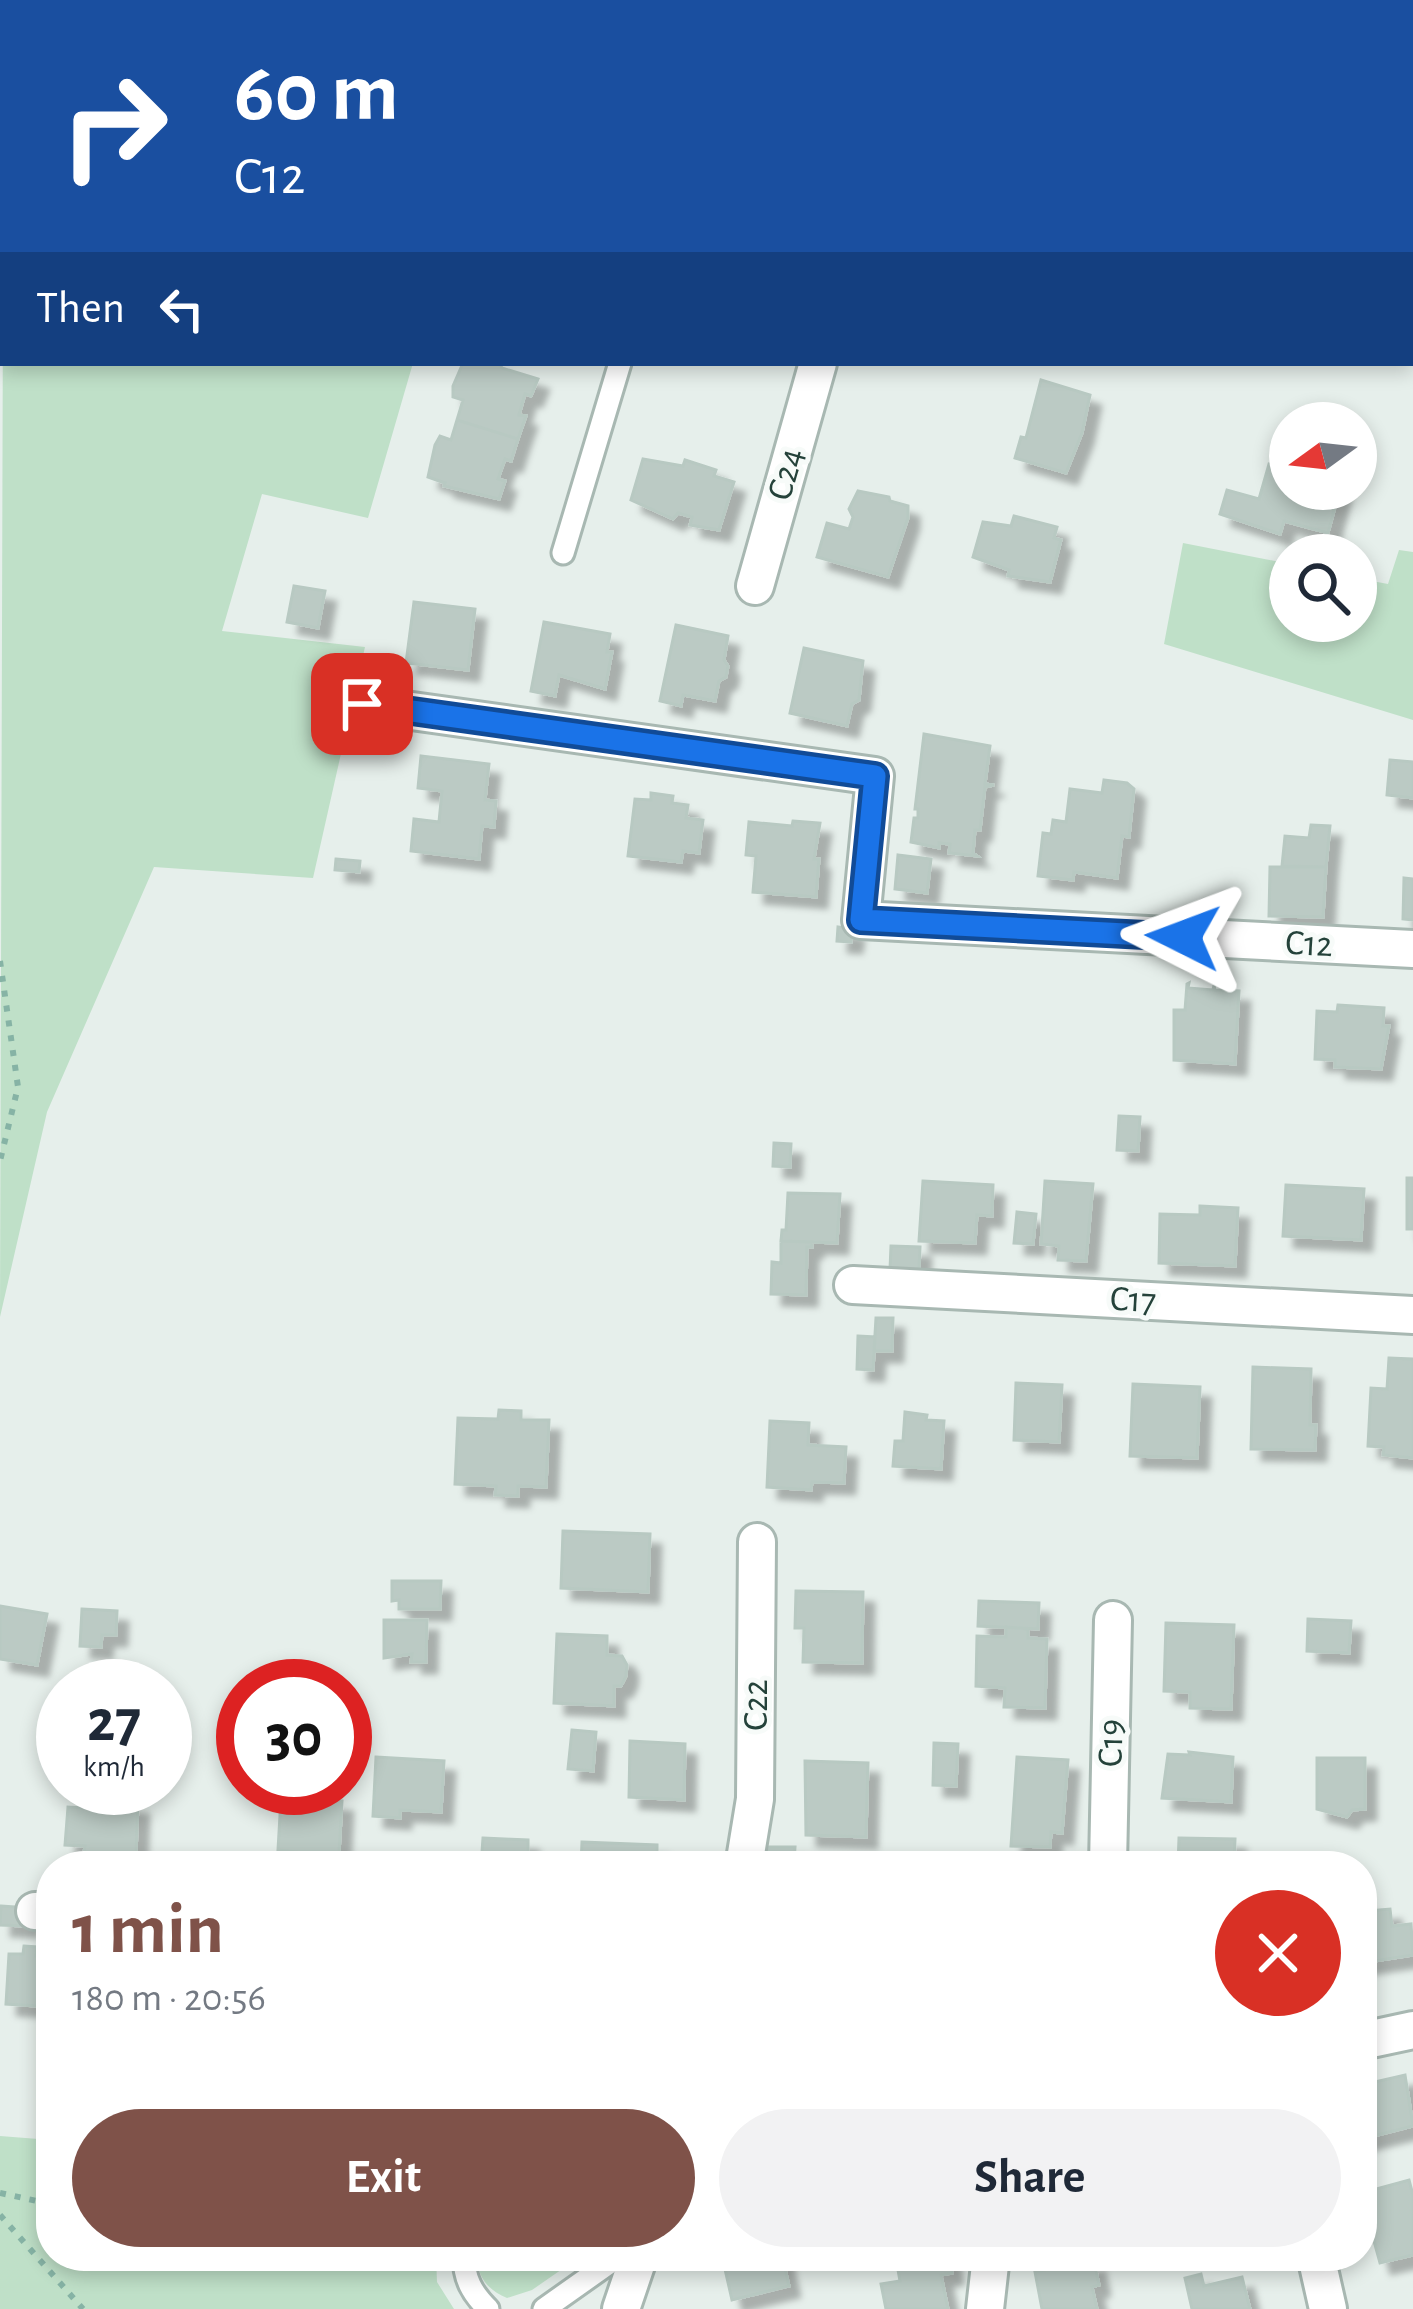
<!DOCTYPE html>
<meta charset="utf-8">
<style>
body{margin:0;font-family:"Alegreya Sans",sans-serif;background:#f2f2f3;color:#1f2937;height:100vh;display:flex;flex-direction:column;font-size:45px;white-space:nowrap}
*{box-sizing:border-box;margin:0}
p{font-size:39px;color:#747a83}
.icon{flex:none;width:66px;height:66px;fill:none;stroke:currentColor;stroke-width:2;stroke-linecap:round;stroke-linejoin:round}
.map{position:relative;flex:1;overflow:hidden}
.side{position:absolute;left:36px;top:1851px;width:1341px;height:420px;display:flex;flex-direction:column;background:#fff;border-radius:48px;box-shadow:0 6px 18px #0003}
.side>*{flex:none}
.banner{position:absolute;left:0px;top:0px;width:1413px;height:366px;box-shadow:0 6px 18px #0003;background:#1a4fa0;color:#fff;overflow:hidden}
.needle{width:78px;rotate:255deg}
.controls{position:absolute;left:1269px;top:402px;display:grid;gap:24px}
.controls a{display:grid;place-items:center;width:108px;height:108px;border-radius:50%;background:#fff;box-shadow:0 6px 18px #0003;font-size:60px}
.speed{position:absolute;left:36px;top:1659px;display:flex;gap:24px;font-size:60px;font-weight:700;text-align:center}
.speed>*{display:grid;place-content:center;width:156px;height:156px;border-radius:50%;background:#fff;box-shadow:0 6px 18px #0003;line-height:1}
.speed small{font-size:30px;font-weight:400}
.speed .limit{border:18px solid #d22;background:#fff;color:#111}
.pin{position:absolute;display:grid;place-items:center;width:102px;height:102px;color:#fff;margin:-51px;border-radius:24px;box-shadow:0 6px 18px #0006}
.me{position:absolute;width:132px;margin:-66px;rotate:273deg;stroke-linejoin:round;filter:drop-shadow(0 0 9px #0008)}
.turn{display:flex;align-items:center;gap:42px;height:252px;padding:0 36px;font-size:54px}
.turn .icon{width:156px;height:156px;stroke-width:2.5}
.turn b{display:block;font-size:84px;line-height:102px}
.then{display:flex;align-items:center;height:114px;padding:0 36px;background:#0003;gap:24px;font-size:45px}
.round{display:grid;place-items:center;flex:none;width:126px;height:126px;border-radius:63px;background:#f2f2f3}
.headline{display:flex;align-items:center;justify-content:space-between;height:204px;padding:0 36px}
h1{font-size:72px;font-weight:600;line-height:90px;color:#7f5249}
.primary-button{display:flex;gap:24px;margin-top:auto;padding:24px 36px}
.primary-button a{flex:1;height:138px;border-radius:72px;background:#7f5249;color:#fff;font-size:48px;font-weight:600;line-height:138px;text-align:center}
.primary-button a+a{background:#f2f2f3;color:#1f2937}
.map>svg:first-child{display:block}
.green{fill:#bfe0c8}
.building{fill:#bbcac4;stroke:#b8c9c2;stroke-width:3;filter:url(#shadow)}
.lines{fill:none;stroke-linecap:round;stroke-linejoin:round}
.lane-casing{stroke:#a8b8b2;stroke-width:27}
.street-casing{stroke:#a8b8b2;stroke-width:42}
.path{stroke:#86b3a5;stroke-width:6;stroke-dasharray:6 9;stroke-linecap:butt}
.lane{stroke:#fff;stroke-width:21}
.street{stroke:#fff;stroke-width:36}
.route-casing{stroke:#114b97;stroke-width:30}
.route{stroke:#1a73e8;stroke-width:21}
.labels{text-anchor:middle;dominant-baseline:central;stroke-width:10;stroke-linejoin:round;paint-order:stroke}
.street-label{font-size:36px;fill:#24423a;stroke:#f7fbf9}
</style>
<div class="map">
<svg width="1413" height="2309" viewBox="0 0 1413 2309">
<defs>
<filter id="shadow"><feDropShadow dx="11" dy="11" stdDeviation="3" flood-color="#0004"/></filter>
</defs>
<rect width="100%" height="100%" fill="#e6efeb"/>
<path class="green" d="M85,0h436l-432,3z
M3,286v77h410l-45,155 -106,-24 -40,137 143,16 -52,231 -159,-11 -107,245 -47,205z
M1183,543l107,21v57h66v-43l32,6 11,-34 14,2v168l-249,-76z
M0,2136l51,4v116h385l1,26 17,27h-454z
M477,2256h104l-49,34 -25,8c-19,-8 -30,-21 -30,-42z"/>
<path class="building" d="M1311,0h59l-1,3z
M463,363h36l3,5 36,11 -7,17 -6,-2 -6,21 7,1 -8,23 -61,-19 6,-20 -10,-3v-11z
M1041,380l49,15 -8,38 -16,40 -51,-15 6,-21 5,1z
M457,420l61,19 -7,22 -6,-2 -7,20 7,2 -6,18 -55,-13 1,-3 -17,-6 7,-32 5,-9 11,4z
M643,459l40,7 2,-6 31,10 -2,6 20,6 -15,48 -29,-5 2,-8 -14,-4 -5,6 -42,-19z
M1269,464l21,6v19h50l-12,44 -44,-12 -4,13 -60,-20 7,-24 32,9z
M858,491l31,6 1,4 18,5v12l-20,59 -71,-20 10,-34 22,6 4,-12 -4,-8z
M1014,516l43,11 -3,11 7,2 -11,42 -42,-6 1,-6 -36,-13 10,-35 28,4z
M294,586l31,5 -7,37 -31,-6z
M414,602l61,7 -7,61 -62,-7z
M544,622l66,12 -3,18h5l-7,37 -46,-14 -4,21 -24,-5z
M676,625l52,11 -4,24 4,6 -2,11 -7,4 -4,20 -32,-6 -2,11 -21,-5z
M804,648l59,13 -4,39 -7,4 -5,22 -57,-13z
M924,734l66,12 -5,38 9,1 -9,2 -5,43h-5l-2,23 4,3 -28,-3 1,-9 -11,-1v5l-28,-6 3,-24h4v-9h-3z
M421,756l68,8 -4,36 11,1 -2,26 -12,-1 -3,33 -68,-8 3,-32 25,3 3,-31 -24,-3z
M1390,760l23,2v36l-26,-3z
M1104,780l23,3 7,6 -5,48 -7,-1 -5,42 -43,-6 -1,8 -35,-4 5,-43 8,1 2,-14 13,2 4,-33 32,4z
M651,793l22,3 -1,7 16,2 -2,13 17,2 -4,33 -16,-2 -2,11 -53,-6 7,-57 16,1z
M793,821l27,2 -6,36h5l-3,38 -63,-5 3,-36 -10,-1 3,-33 43,4z
M1311,825l19,1 -4,41 -44,-1 3,-30 24,2z
M898,855l33,4 -4,34 -32,-4z
M336,859l24,2 -1,11 -24,-2z
M1270,867h56l-3,50 -54,-1z
M1404,878l9,1v41l-10,-1z
M838,927l15,2 -2,13 -14,-1z
M1189,983l-1,5 25,2 1,-5 1,5 24,1 -4,73 -61,-4v-50h11l2,-26z
M1338,1005l46,3 -1,18h6l-8,43 -46,-2v-7l-20,-1 2,-48 20,1z
M1119,1116l21,1 -2,34 -21,-1z
M774,1143l17,1 -1,23 -17,-1z
M1407,1178h6v51h-6z
M923,1181l70,4 -1,31 -15,-1 -2,28 -56,-2z
M1045,1181l48,3 -7,77 -28,-1 1,-14 -18,-2z
M1286,1185l78,4 -3,51 -78,-4z
M788,1193l52,1 -3,49 -56,-2 1,-11h4z
M1200,1206l38,2 -3,58 -76,-3 1,-49 40,1z
M1017,1212l19,2 -3,30 -19,-1z
M781,1241l31,1v5h-5l-1,48 -35,-1 1,-32 9,1z
M891,1246l29,1 -1,24 -29,-2z
M876,1318h17l-1,33h-18z
M858,1336l17,1 -2,33 -16,-1z
M1389,1358l24,1v99l-30,-3 1,-8 -16,-1 3,-58 16,1z
M1253,1367l58,2 -1,56h6l-1,25 -64,-1z
M1016,1383l46,2 -3,57 -45,-2z
M1133,1384l67,3 -3,71 -67,-2z
M499,1410l22,1v9h28l-3,67 -28,-1v10l-23,-1 1,-9 -41,-2 3,-66 40,1z
M905,1412l22,3 -1,5 18,1 -3,48 -48,-3 2,-25h8z
M770,1421l39,2 -1,22 38,2 -2,36 -32,-1 -1,8 -44,-3z
M563,1531l87,3 -2,58 -87,-4z
M392,1581h49l-1,28h-41v-9l-7,1z
M796,1591l67,1 -1,71 -59,-1 1,-34h-9z
M979,1601l60,2 -1,26 -60,-3z
M0,1606l47,8 -10,51 -37,-6z
M82,1609l35,2 -1,24h-14l-1,12 -21,-1z
M1308,1619l43,2 -2,32 -42,-2z
M384,1620h43l-1,42h-15l1,-8 -28,4z
M1166,1623l68,2 -3,84 -41,-1v-16l-26,-1z
M1006,1627l22,2v9l19,1 -2,69 -41,-1 1,-19 -29,-2 1,-50 29,1z
M557,1634l50,2v19l15,1 5,9 -1,11 -5,10h-7v20l-60,-3z
M572,1730l24,2 -3,39 -25,-2z
M630,1741l55,3 -1,56 -55,-3z
M934,1743l24,1 -2,42 -23,-1z
M1189,1752l44,5 -2,45 -69,-4 6,-44 22,1z
M376,1757l68,4 -3,51 -41,-2v8l-27,-2z
M1017,1757l51,3 -6,73 -11,-1 -1,15 -39,-1z
M1317,1758h48v51l-13,1 -5,7 -30,-8z
M805,1761l63,2 -2,74 -60,-2z
M281,1798l61,3 -3,53 -20,-1 -1,12 -20,-2v-11l-20,-2z
M87,1801l51,3 -2,51 -24,-1v12l-15,-1 1,-12h-14l1,-7 -20,-1 3,-38 18,1z
M483,1838l45,2v18l7,1 -1,7h-53z
M1179,1838l56,1 -1,27h-56z
M582,1842l75,3v21h-76z
M768,1847h27l-1,19h-26z
M1362,1902h4l1,9 23,-2 2,17 19,-2 2,31 -51,8z
M1,1906l27,2 -1,18 -27,-1z
M24,1946l13,1 -1,9h15v51l-45,-3 3,-50h14z
M1405,2075l8,51 -51,13v-54z
M1409,2180l4,15v60l-33,8 -9,-33 -5,1 -4,-15v-23z
M722,2256h60l7,30 -57,14z
M911,2256h38l3,17 -11,2 7,34h-62l-5,-25 19,-3 -4,-22z
M1094,2261l5,24 -7,2 5,22h-55l-7,-37z
M1201,2274l3,12 38,-9 8,32h-58l-7,-31z"/>
<g class="lines">
<g class="lane-casing">
<path id="lane" d="M728,3l1,-3
M563,553l57,-190
M464,2256c0,23 8,37 24,53
M544,2309l75,-53"/>
</g>
<g class="street-casing">
<path id="street" d="M940,3l1,-3
M755,586l63,-223
M362,704l513,72 -14,144 552,29
M853,1285l560,30
M744,1866l11,-67 2,-257
M1108,1866l5,-246
M35,1911l16,1
M1362,2041l51,-11
M1316,2256l12,53
M621,2309l18,-53
M985,2309l6,-53"/>
</g>
<path class="path" d="M0,961l18,126 -18,74
M0,2193l51,11
M0,2215l83,94"/>
<use href="#lane" class="lane"/>
<use href="#street" class="street"/>
</g>
<g class="lines">
<g class="route-casing">
<path id="route" d="M362,704l513,72 -14,144 322,17"/>
</g>
<use href="#route" class="route"/>
</g>
<g class="labels">
<g class="street-label">
<text transform="translate(786 474) rotate(-74)">C24</text>
<text transform="translate(1309 944) rotate(3)">C12</text>
<text transform="translate(1133 1300) rotate(3)">C17</text>
<text transform="translate(756 1705) rotate(-90)">C22</text>
<text transform="translate(1111 1743) rotate(-89)">C19</text>
</g>
</g>
</svg>
<div class="controls">
<a><svg class="needle" viewBox="-14 -14 28 28"><path d="M0-13l5 13h-10z" fill="#e53935"/><path d="M0 13l5-13h-10z" fill="#747a83"/></svg></a>
<a><svg class="icon" aria-label="search" viewBox="0 0 24 24"><circle cx="10" cy="10" r="6"/><path d="M15 15l6 6"/></svg></a>
</div>
<div class="speed"><div>27<small>km/h</small></div><div class="limit">30</div></div>
<div class="pin" style="left:362px;top:704px;background:#d93025"><svg class="icon" aria-label="arrive" viewBox="0 0 24 24"><path d="M6 21V4h12l-3 4 3 4H6"/></svg></div>
<svg class="me" style="left:1183px;top:937px" viewBox="-20 -20 40 40"><path d="M0-17L14 15 0 8-14 15z" fill="#1a73e8" stroke="#fff" stroke-width="4"/></svg>
<div class="banner">
<div class="turn"><svg class="icon" aria-label="right" viewBox="0 0 24 24"><path d="M7 20v-9h11M14 6l5 5-5 5"/></svg><div><b>60 m</b>C12</div></div>
<div class="then">Then<svg class="icon" aria-label="left" viewBox="0 0 24 24"><path d="M17 20v-9H6M10 6l-5 5 5 5"/></svg></div>
</div>
<section class="side">
<div class="headline"><div><h1>1 min</h1><p>180 m · 20:56</p></div><a class="round" style="background:#d93025;color:#fff"><svg class="icon" aria-label="close" viewBox="0 0 24 24"><path d="M6 6l12 12M18 6L6 18"/></svg></a></div>
<div class="primary-button"><a>Exit</a><a>Share</a></div>
</section>
</div>
